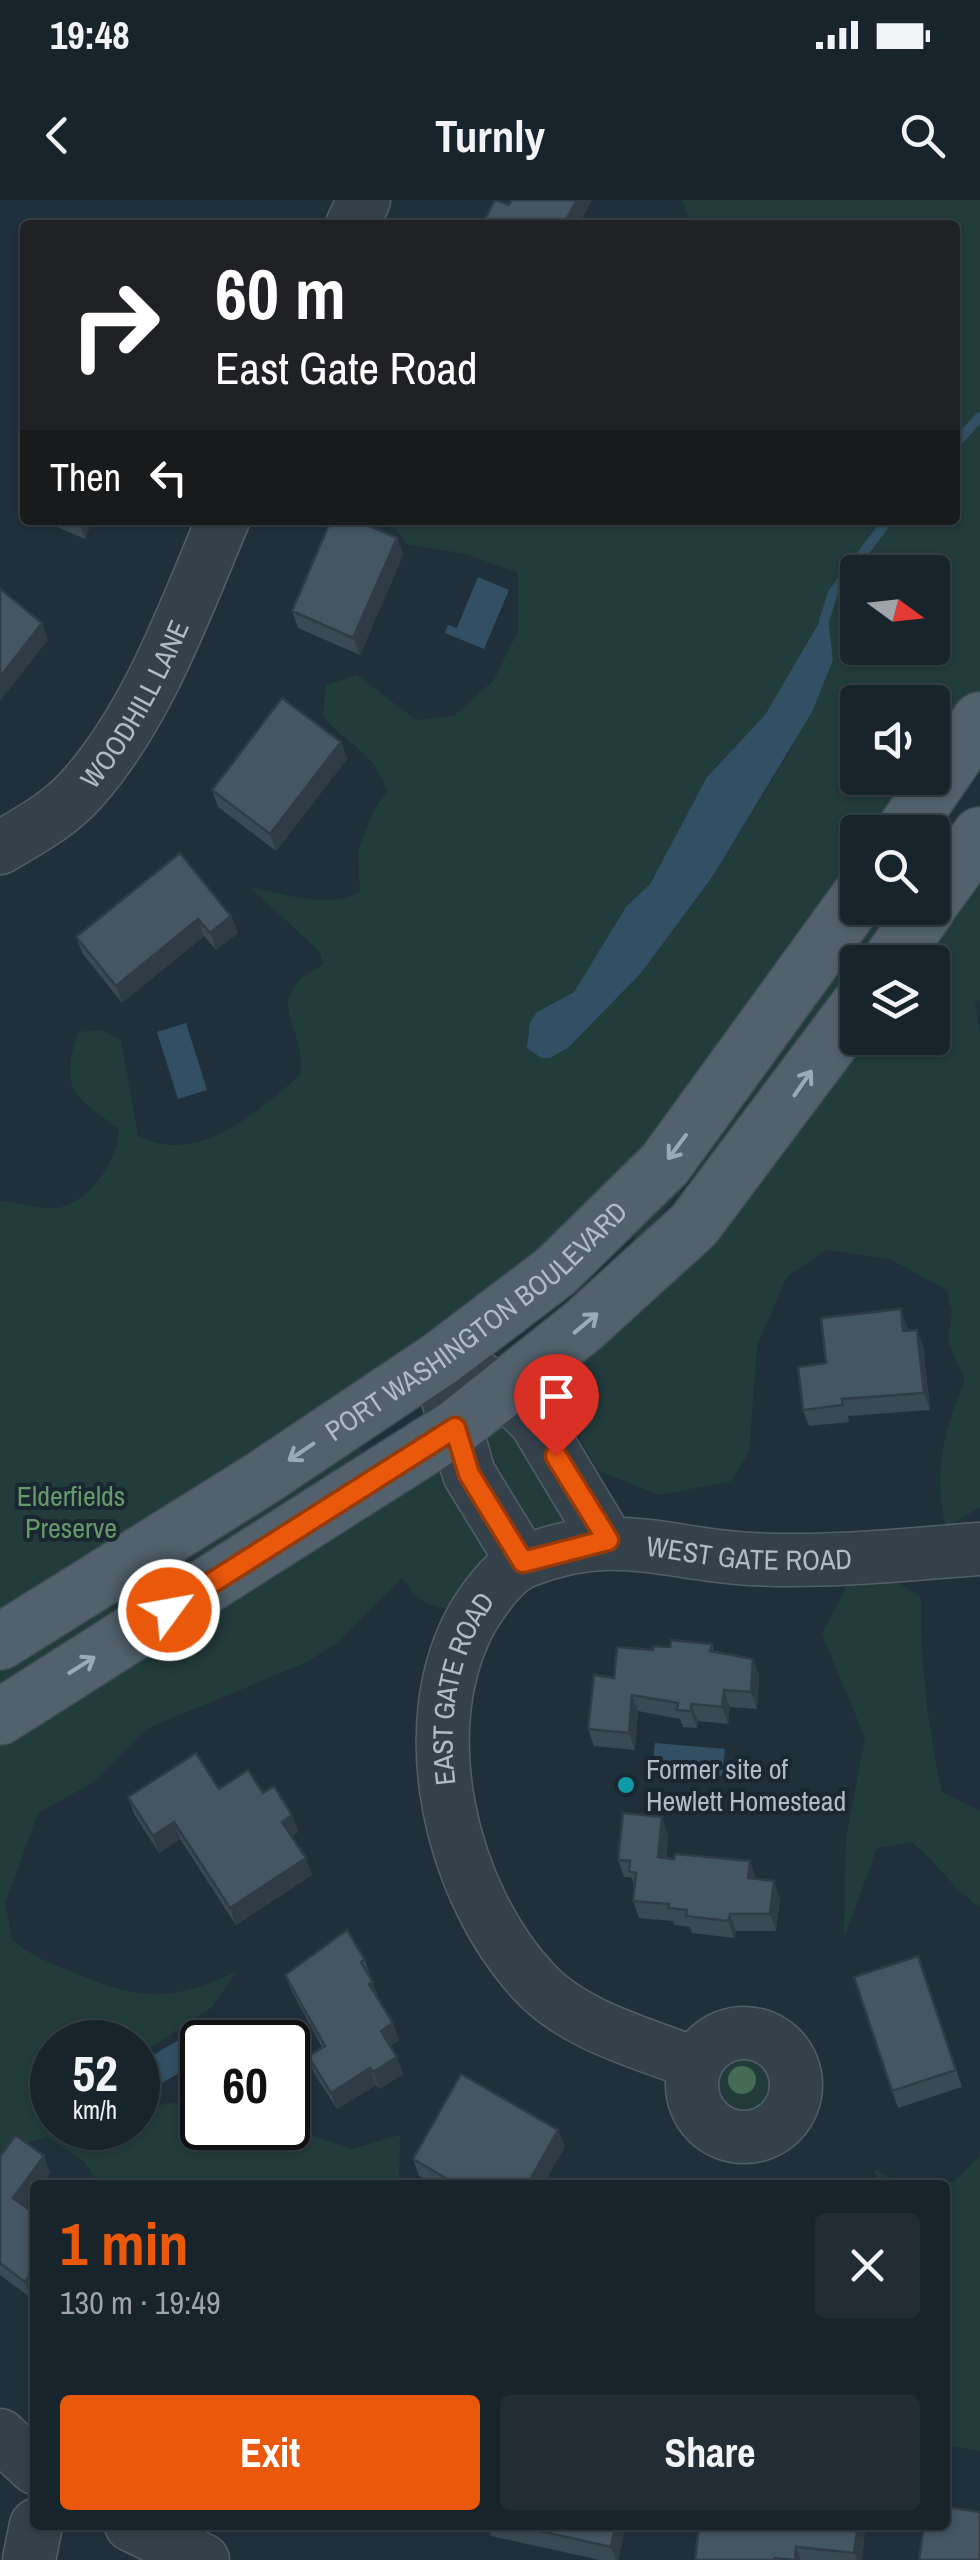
<!DOCTYPE html>
<meta charset="utf-8">
<style>
body{margin:0;font-family:"Archivo Narrow",sans-serif;background:#212c34;color:#f1f3f6;height:100vh;display:flex;flex-direction:column;font-size:38px;white-space:nowrap}
*{box-sizing:border-box;margin:0}
p{font-size:32px;color:#9fa4a9}
.icon{flex:none;width:55px;height:55px;fill:none;stroke:currentColor;stroke-width:2;stroke-linecap:round;stroke-linejoin:round}
.map{position:relative;flex:1;overflow:hidden}
.panel{position:absolute;left:30px;top:1980px;width:920px;height:350px;display:flex;flex-direction:column;background:#18242c;border-radius:10px;box-shadow:0 2px 8px #0004,0 0 0 2px #364148}
.panel>*{flex:none}
.hud{position:absolute;left:20px;top:20px;width:940px;height:305px;border-radius:10px;box-shadow:0 2px 8px #0004,0 0 0 2px #364148;background:#202124;color:#fff;overflow:hidden}
.needle{width:65px;rotate:105deg}
.buttons{position:absolute;left:840px;top:355px;display:grid;gap:20px}
.buttons a{display:grid;place-items:center;width:110px;height:110px;border-radius:10px;background:#18242c;box-shadow:0 2px 8px #0004,0 0 0 2px #364148;font-size:50px}
.speed{position:absolute;left:30px;top:1820px;display:flex;gap:20px;font-size:50px;font-weight:700;text-align:center}
.speed>*{display:grid;place-content:center;width:130px;height:130px;border-radius:50%;background:#18242c;box-shadow:0 2px 8px #0004,0 0 0 2px #364148;line-height:1}
.speed small{font-size:25px;font-weight:400}
.speed .limit{border:5px solid #111;border-radius:15px;background:#fff;color:#111}
.pin{position:absolute;display:grid;place-items:center;width:85px;height:85px;color:#fff;margin:-102px -42px;border-radius:50% 50% 50% 0;rotate:-45deg;box-shadow:0 0 10px #0007}
.pin .icon{rotate:45deg}
.me{position:absolute;width:110px;margin:-55px;rotate:58deg;stroke-linejoin:round;filter:drop-shadow(0 0 8px #0008)}
.turn{display:flex;align-items:center;gap:35px;height:210px;padding:0 30px;font-size:45px}
.turn .icon{width:130px;height:130px;stroke-width:2.5}
.turn b{display:block;font-size:70px;line-height:85px}
.then{display:flex;align-items:center;height:95px;padding:0 30px;background:#0003;gap:20px;font-size:38px}
.round{display:grid;place-items:center;flex:none;width:105px;height:105px;border-radius:10px;background:#212c34}
.head{display:flex;align-items:center;justify-content:space-between;height:170px;padding:0 30px}
h1{font-size:60px;font-weight:800;line-height:75px;color:#ea580c}
.button{display:flex;gap:20px;margin-top:auto;padding:20px 30px}
.button a{flex:1;height:115px;border-radius:10px;background:#ea580c;color:#fff;font-size:40px;font-weight:800;line-height:115px;text-align:center}
.button a+a{background:#212c34;color:#f1f3f6}
.status{display:flex;justify-content:space-between;align-items:center;height:70px;padding:0 50px;background:#18242c;direction:ltr}
.status svg{height:28px;fill:currentColor}
header{display:flex;justify-content:space-between;align-items:center;height:130px;padding:0 30px;background:#18242c;font-size:45px;font-weight:800}
.map>svg:first-child{display:block}
.green{fill:#223c3b;fill-rule:evenodd}
.water{fill:#334f64}
.lines{fill:none;stroke-linecap:round;stroke-linejoin:round}
.stream{stroke:#334f64;stroke-width:10}
.minor-casing{stroke:#525f69;stroke-width:55}
.major-casing{stroke:#404d57;stroke-width:58}
.minor{stroke:#34414b;stroke-width:52}
.major{stroke:#52616c;stroke-width:55}
.tree{fill:#466a54}
.wall{fill:#3a4a54}
.shaded-wall{fill:#303c45}
.building{fill:#445662;stroke:#303c45;stroke-width:2.5}
.oneway{stroke:#9caab5}
.route-casing{stroke:#983908;stroke-width:25}
.route{stroke:#ea580c;stroke-width:18}
.culture-dot{fill:#0f9aa8;stroke:#1a2630;stroke-width:4}
.labels{text-anchor:middle;dominant-baseline:central;stroke-width:8;stroke-linejoin:round;paint-order:stroke}
.street-label{font-size:28px;fill:#afbcc7;stroke:#1a2630}
.park-label{font-size:28px;fill:#659a69;stroke:#1a2630}
.poi-label{font-size:28px;fill:#afbcc7;stroke:#1a2630;text-anchor:start}
</style>
<div class="status"><b>19:48</b><svg viewBox="0 0 49 12"><path d="M0 12V9h3v3zM5 12V6h3v6zM10 12V3h3v9zM15 12V0h3v12zM26 1h20v11H26zM47 4h2v5h-2z"/></svg></div>
<header><svg class="icon" aria-label="back" viewBox="0 0 24 24"><path d="M15 5l-7 7 7 7"/></svg>Turnly<svg class="icon" aria-label="search" viewBox="0 0 24 24"><circle cx="10" cy="10" r="6"/><path d="M15 15l6 6"/></svg></header>
<div class="map">
<svg width="980" height="2360" viewBox="0 0 980 2360">
<rect width="100%" height="100%" fill="#20303b"/>
<path class="green" d="M682,0h298v521l-77,111h-45l-1,66 -254,331 -603,413v-441c20,1 43,11 62,6 29,-8 59,-50 56,-79 -46,-33 -58,-38 -40,-96l23,-2 20,10 17,96c59,31 120,-24 163,-62 5,-52 -44,-75 22,-109l-3,-13 -70,-65c34,7 78,23 110,5l-2,-41 16,-41 13,-18c-12,-42 -39,-45 -64,-76l3,-31 31,-10 59,45 38,-4 40,-36 24,-49v-58l-52,-19 -59,-10 -18,-24h566v-295h-264zM858,372h74v76h-74zM826,410l7,50 -39,84 -81,133 -72,96 -73,75 -9,6 -32,-18 10,-24 37,-20 52,-85 24,-23 57,-107 58,-62zM858,502h74v76h-74z
M980,637v163l-5,2 5,31v474l-34,21c-13,-54 -3,-97 19,-147l-17,-41 4,-29 -5,-21 -57,-31 -64,-9 -40,28 -29,68 -8,106 -18,29 -72,14 -62,-25 -19,-35 -25,16 54,90 -108,-1 -49,69c-25,-3 -34,-11 -48,-31l-67,66 -28,18 -161,67 -54,54 -54,30 -33,90 7,37c25,20 46,26 75,38 60,25 92,20 149,-6l-24,35 -74,49v-14h-86v86h86v-19l64,-11v30h86v-40l19,24 2,22 43,15 48,-14 -1,50h-300l-14,-23 -38,-25 -22,6 -25,15v-439l406,-258 452,-423h74v-76h-42z
M876,708h27l-39,54h-6l-1,10 -52,74 -167,195 -11,-11z
M355,1243l12,14 -367,245v-30z
M852,1375l44,6 25,17c-1,66 7,130 21,194l38,19v96c-27,-17 -43,-46 -69,-65l-34,6 -33,90 2,-100 19,-100 -43,-104z
M693 1885a51 51 0 1 1 102 0a51 51 0 1 1-102 0Z
M980,1956v295l-35,-6v-260h-66l-5,-16 25,13h54z"/>
<path class="water" d="M478,377l31,13 -25,59 -39,-16 3,-8 9,3z
M827,409l6,51 -21,52 -99,164 -72,97 -73,75 -18,10h-9l-14,-10 3,-26 7,-10 37,-20 52,-85 24,-23 57,-107 58,-62z
M186,823l21,67 -29,9 -21,-67z
M655,1543l70,6 -3,27 -70,-7z
M187,1835l14,25 -49,29 -14,-25z"/>
<g class="lines">
<path class="stream" d="M955,244l25,-27
M824,421l9,-28 55,-73"/>
<g class="minor-casing">
<g id="minor">
<path d="M352,25l12,-25"/>
<path id="s1" d="M0,648c28,-17 59,-33 81,-58 66,-73 104,-180 142,-270"/>
<path d="M440,1159l63,31 32,31 72,120"/>
<path d="M444,1185l25,89 54,88"/>
<circle cx="744" cy="1885" r="52"/>
<path id="s2" d="M696,1864c-53,-21 -121,-38 -161,-81 -84,-89 -125,-258 -61,-368 12,-19 31,-46 52,-54 87,-35 139,-7 224,-2 76,4 152,-4 228,-10"/>
<path d="M0,2235l35,33"/>
<path d="M131,2325l72,35"/>
<path d="M29,2360l7,-35"/>
</g>
</g>
<g class="major-casing">
<g id="major">
<path d="M903,632l77,-112"/>
<path d="M932,701l48,-66"/>
<path d="M889,762l39,-54"/>
<path id="s3" d="M0,1442l261,-163 179,-120 116,-88 109,-107 193,-266"/>
<path d="M0,1517l455,-289 128,-102 111,-101 164,-219"/>
</g>
</g>
<use href="#minor" class="minor"/>
<use href="#major" class="major"/>
</g>
<circle class="tree" cx="742" cy="1880" r="14"/>
<path class="wall" d="M25,265v32l-7,-17z
M41,320h51l-7,19z
M397,338l6,17 -43,100 -62,-27 -6,-17z
M341,542l6,17 -71,92 -58,-44 -6,-17z
M231,716l7,17 -22,17 -12,-14 -82,67 -39,-49 -7,-17z
M907,1126v5l16,15 7,64 -82,6 1,6 -40,4 -6,-16 23,-47z
M712,1444l2,7 39,8 6,17 -2,33 -27,-2 -2,17 -30,-3 -1,7 -14,-1 -3,-8 -42,-8 -3,39 -41,-4 -6,-17 26,-51 56,-31z
M219,1589l44,4 29,22 6,17 -7,4 21,39 -76,50 -56,-86 -21,14 -25,-39 -6,-17z
M668,1634l-2,24 90,21 24,19 -4,33h-40l-2,7 -42,-5 -2,-6 -16,-2 -1,-4 -34,-3 -6,-17 2,-13 -4,-11h-7l-6,-17z
M918,1756l44,131 -64,21 -44,-131z
M365,1760l13,39 15,24 6,17 -9,6 13,28 -24,15 -3,-4 -39,24 -23,-36 -6,-17 14,-9 -30,-55 -7,-17z
M565,1946l-22,39h-108l-16,-9 -6,-17z
M0,1956h44l6,17 -25,34 10,7v79l-4,5 -31,-23z
M487,2325h139l-8,35h-18l-109,-24z
M865,2329l-3,31h-167z"/>
<path class="shaded-wall" d="M577,0h15l-13,25h-16z
M79,320h13l-7,19 -6,-17z
M397,338l6,17 -43,100 -7,-17z
M42,423l6,17 -48,61v-24z
M341,542l6,17 -71,92 -6,-17z
M231,716l7,17 -22,17 -6,-17z
M198,719l6,17 -82,67 -6,-17z
M901,1109l6,17 2,22 -6,-17z
M917,1130l6,16 7,64 -6,-17z
M753,1459l6,17 -2,33 -6,-17z
M724,1490l6,17 -2,17 -6,-17z
M632,1495l6,16 -3,39 -6,-17z
M691,1504l7,17 -1,7 -6,-17z
M292,1615l6,17 -10,6 -6,-16z
M662,1617l6,17 -4,40 -6,-17z
M174,1622l6,17 -21,14 -6,-17z
M306,1658l6,17 -76,50 -6,-17z
M750,1661l6,17 -2,17 -6,-17z
M774,1681l6,17 -4,33 -6,-17z
M730,1714l6,17 -2,7 -6,-17z
M373,1782l6,17 -3,2 -7,-17z
M393,1823l6,17 -12,8 -6,-17z
M397,1857l6,17 -24,15 -6,-17z
M370,1868l6,17 -39,24 -6,-16z
M558,1930l7,16 -22,39h-16z
M44,1956l6,17 -9,12h-6v8l-16,22 -6,-17z
M35,2067v26l-4,5 -6,-16z
M616,2325h10l-8,35h-2l-5,-13z
M858,2325h6l1,4 -3,31h-5l-3,-7z
M796,2347l5,13h-6z"/>
<path class="building" d="M495,0l14,5 3,-5h65l-14,25h-81z
M25,265v18l-7,-3z
M331,320h25l41,18 -44,100 -61,-27z
M0,389l42,34 -42,54z
M282,498l59,44 -71,92 -58,-44z
M180,653l51,63 -21,17 -12,-14 -82,67 -40,-49z
M901,1109l2,22 14,-1 7,63 -82,6 1,6 -40,5 -5,-43 28,-4 -5,-45z
M671,1440l41,4 -2,7 43,8 -2,33 -27,-2 -2,17 -31,-3v7l-14,-1 1,-7 -46,-8 -3,38 -41,-4 6,-54 20,3 3,-31 36,3v-4l17,1z
M196,1553l23,36 29,-19 15,23 11,-7 18,29 -10,7 24,36 -76,50 -56,-86 -21,14 -25,-39z
M623,1613l39,4 -4,40 16,2 1,-5 75,7 -2,17 26,3 -4,33h-40l-2,7 -42,-5 1,-6 -19,-2 1,-4 -36,-3 3,-28 -7,-2 1,-10 -12,-1z
M347,1730l18,30 -4,2 12,20 -4,2 24,39 -12,8 16,26 -24,15 -3,-4 -39,25 -23,-37 17,-10 -40,-71z
M918,1756l38,114 -64,21 -38,-114z
M461,1874l97,56 -31,55h-69l-45,-26z
M16,1935l28,21 -31,42 22,16v53l-10,15 -25,-19v-107z
M945,2307l35,5v48h-61l5,-35h21z
M513,2325h103l-5,22z
M699,2325h159l-4,28 -58,-6 -1,13 -20,-2 -1,2h-79z"/>
<defs><path id="oneway-shaft" d="M-6 0H5M1.5-3L5.5 0L1.5 3" fill="none" stroke-width="1.6" stroke-linecap="round" stroke-linejoin="round" transform="scale(2.5)"/></defs>
<g class="oneway">
<use href="#oneway-shaft" transform="translate(803 883) rotate(-55)"/>
<use href="#oneway-shaft" transform="translate(677 947) rotate(127)"/>
<use href="#oneway-shaft" transform="translate(586 1123) rotate(-40)"/>
<use href="#oneway-shaft" transform="translate(301 1252) rotate(146)"/>
<use href="#oneway-shaft" transform="translate(82 1465) rotate(-32)"/>
</g>
<g class="lines">
<g class="route-casing">
<path id="route" d="M169,1410l286,-182 14,46 54,88 85,-22 -52,-84"/>
</g>
<use href="#route" class="route"/>
</g>
<circle class="culture-dot" cx="626" cy="1585" r="10"/>
<g class="labels">
<g class="street-label">
<text stroke="none"><textPath href="#s1" startOffset="202">WOODHILL LANE</textPath></text>
<text stroke="none"><textPath href="#s3" startOffset="575">PORT WASHINGTON BOULEVARD</textPath></text>
<text stroke="none"><textPath href="#s2" startOffset="880">WEST GATE ROAD</textPath></text>
<text stroke="none"><textPath href="#s2" startOffset="502">EAST GATE ROAD</textPath></text>
</g>
<g class="park-label">
<text x="71" y="1296">Elderfields<tspan x="71" dy="32">Preserve</tspan></text>
</g>
<g class="poi-label">
<text x="646" y="1569">Former site of<tspan x="646" dy="32">Hewlett Homestead</tspan></text>
</g>
</g>
</svg>
<div class="buttons">
<a><svg class="needle" viewBox="-14 -14 28 28"><path d="M0-13l5 13h-10z" fill="#e53935"/><path d="M0 13l5-13h-10z" fill="#9fa4a9"/></svg></a>
<a><svg class="icon" aria-label="sound" viewBox="0 0 24 24"><path d="M4 9h4l5-4v14l-5-4H4zM17 9q2 3 0 6"/></svg></a>
<a><svg class="icon" aria-label="search" viewBox="0 0 24 24"><circle cx="10" cy="10" r="6"/><path d="M15 15l6 6"/></svg></a>
<a><svg class="icon" aria-label="layers" viewBox="0 0 24 24"><path d="M12 4l9 5-9 5-9-5zM3 14l9 5 9-5"/></svg></a>
</div>
<div class="speed"><div>52<small>km/h</small></div><div class="limit">60</div></div>
<div class="pin" style="left:556px;top:1256px;background:#d93025"><svg class="icon" aria-label="arrive" viewBox="0 0 24 24"><path d="M6 21V4h12l-3 4 3 4H6"/></svg></div>
<svg class="me" style="left:169px;top:1410px" viewBox="-20 -20 40 40"><circle r="17" fill="#ea580c" stroke="#fff" stroke-width="3"/><path d="M0-11L8 9 0 5-8 9z" fill="#fff"/></svg>
<div class="hud">
<div class="turn"><svg class="icon" aria-label="right" viewBox="0 0 24 24"><path d="M7 20v-9h11M14 6l5 5-5 5"/></svg><div><b>60 m</b>East Gate Road</div></div>
<div class="then">Then<svg class="icon" aria-label="left" viewBox="0 0 24 24"><path d="M17 20v-9H6M10 6l-5 5 5 5"/></svg></div>
</div>
<section class="panel">
<div class="head"><div><h1>1 min</h1><p>130 m · 19:49</p></div><a class="round"><svg class="icon" aria-label="close" viewBox="0 0 24 24"><path d="M6 6l12 12M18 6L6 18"/></svg></a></div>
<div class="button"><a>Exit</a><a>Share</a></div>
</section>
</div>
